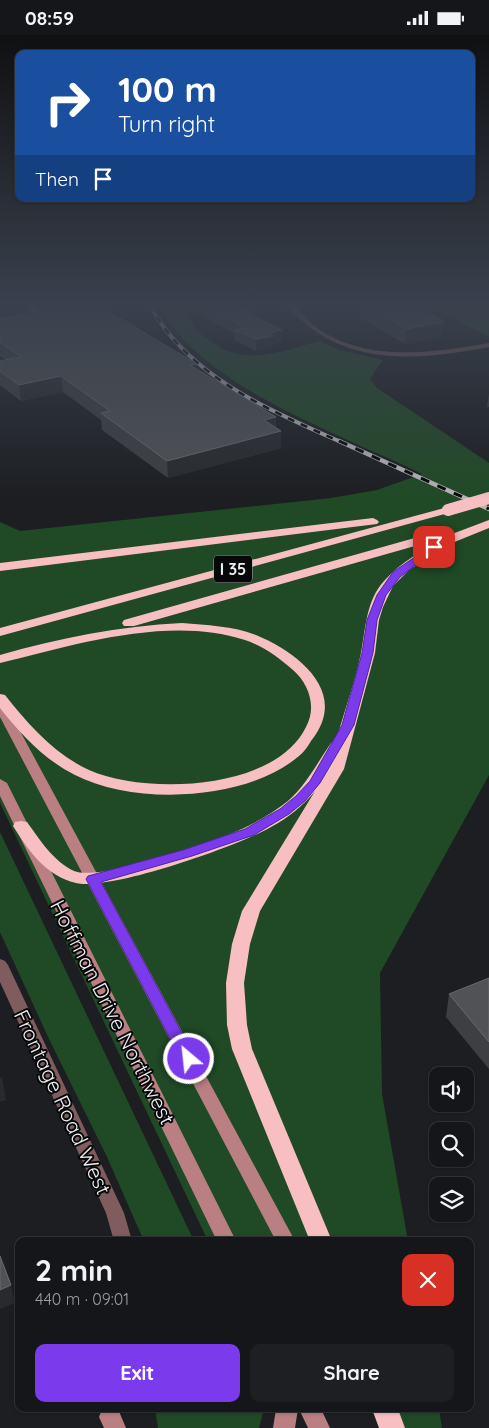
<!DOCTYPE html>
<meta charset="utf-8">
<style>
body{margin:0;font-family:Quicksand,sans-serif;background:#1e1f22;color:#f1f3f6;height:100vh;display:flex;flex-direction:column;font-size:19px;white-space:nowrap}
*{box-sizing:border-box;margin:0}
p{font-size:16px;color:#9d9fa2}
.icon{flex:none;width:28px;height:28px;fill:none;stroke:currentColor;stroke-width:2;stroke-linecap:round;stroke-linejoin:round}
.map{position:relative;flex:1;overflow:hidden}
.panel{position:absolute;left:15px;top:1202px;width:459px;height:175px;display:flex;flex-direction:column;background:#151619;border-radius:10px;box-shadow:0 1px 4px #0004,0 0 0 1px #343538}
.panel>*{flex:none}
.banner{position:absolute;left:15px;top:15px;width:460px;height:152px;border-radius:10px;box-shadow:0 1px 4px #0004,0 0 0 1px #343538;background:#1a4fa0;color:#fff;overflow:hidden}
.controls{position:absolute;left:429px;top:1032px;display:grid;gap:10px}
.controls a{display:grid;place-items:center;width:45px;height:45px;border-radius:10px;background:#151619;box-shadow:0 1px 4px #0004,0 0 0 1px #343538;font-size:25px}
.pin{position:absolute;display:grid;place-items:center;width:42px;height:42px;color:#fff;margin:-21px;border-radius:10px;box-shadow:0 2px 8px #0006}
.me{position:absolute;width:55px;margin:-28px;rotate:332deg;stroke-linejoin:round;filter:drop-shadow(0 0 4px #0008)}
.turn{display:flex;align-items:center;gap:18px;height:105px;padding:0 20px;font-size:22px}
.turn .icon{width:65px;height:65px;stroke-width:2.5}
.turn b{display:block;font-size:35px;line-height:42px}
.then{display:flex;align-items:center;height:48px;padding:0 20px;background:#0003;gap:10px;font-size:19px}
.round{display:grid;place-items:center;flex:none;width:52px;height:52px;border-radius:10px;background:#1e1f22}
.head{display:flex;align-items:center;justify-content:space-between;height:85px;padding:0 20px}
h1{font-size:30px;font-weight:800;line-height:38px}
.button{display:flex;gap:10px;margin-top:auto;padding:10px 20px}
.button a{flex:1;height:58px;border-radius:10px;background:#7c3aed;color:#fff;font-size:20px;font-weight:800;line-height:58px;text-align:center}
.button a+a{background:#1e1f22;color:#f1f3f6}
.status{display:flex;justify-content:space-between;align-items:center;height:35px;padding:0 25px;background:#151619;direction:ltr}
.status svg{height:14px;fill:currentColor}
.map>svg:first-child{display:block}
.green{fill:#204a25}
.lines{fill:none;stroke-linecap:round;stroke-linejoin:round}
.minor{fill:#815c5e;fill-rule:evenodd}
.tertiary{fill:#815c5e;fill-rule:evenodd}
.secondary{fill:#b97f83;fill-rule:evenodd}
.motorway{fill:#f7bfc2;fill-rule:evenodd}
.rail-far1-casing{stroke:#b6b7ba;stroke-width:4}
.rail-casing{stroke:#b6b7ba;stroke-width:4.5}
.rail-far1{stroke:#070809;stroke-width:2.5;stroke-dasharray:7;stroke-linecap:butt}
.rail{stroke:#070809;stroke-width:3;stroke-dasharray:9;stroke-linecap:butt}
.motorway-bridge{stroke:#f7bfc2;stroke-width:12}
.wall{fill:#3d3f42}
.shaded-wall{fill:#282a2d}
.building{fill:#505255;stroke:#696b6e}
.route{fill:#7c3aed;stroke:#51269a}
.labels{text-anchor:middle;dominant-baseline:central;stroke-width:4;stroke-linejoin:round;paint-order:stroke}
.shield{fill:#070809;stroke:#a9aaac;stroke-width:1}
.shield-label{font-size:16px;font-weight:bold;fill:#eeeff2}
.near-street-label{font-size:21px;fill:#eeeff2;stroke:#070809}
</style>
<div class="status"><b>08:59</b><svg viewBox="0 0 49 12"><path d="M0 12V9h3v3zM5 12V6h3v6zM10 12V3h3v9zM15 12V0h3v12zM26 1h20v11H26zM47 4h2v5h-2z"/></svg></div>
<div class="map">
<svg width="489" height="1393" viewBox="0 0 489 1393">
<rect width="100%" height="100%" fill="#1c1e21"/>
<path class="green" d="M158,270h17c4,4 10,8 14,13 3,4 5,9 9,13 41,39 73,23 122,10l16,8 47,11 -13,19 7,9 112,75v312l-109,198 2,121 26,147h-200l-208,-438v-281l20,9 311,-33 46,-8 45,-16c-15,-8 -32,-15 -48,-22 -73,-34 -175,-74 -216,-147z
M428,270h61v32z
M0,797l194,409h-50l-37,-84 -58,-118 -49,-107z
M155,1374h109l-5,19h-101z
M367,1374h72l3,19h-48z"/>
<g class="lines">
<path class="minor" d="M23,270h8l22,15 -7,2z"/>
<path class="tertiary" d="M286,270h7c7,6 13,13 19,19 51,40 118,29 177,19v4c-75,14 -148,21 -203,-42z
M0,924l5,2 3,4 116,248 8,28h-18l-8,-28 -106,-231z"/>
<path class="secondary" d="M0,666l6,4 289,536h-19l-276,-524z
M0,744l7,4 229,458h-19l-217,-445z
M102,1374h16l8,19h-22l-5,-11z
M276,1374h22l-3,19h-22z
M299,1374h22l9,19h-22z"/>
<path class="motorway" d="M448,472l6,3 -2,2 -452,124v-8z
M373,483l4,2 2,2 -2,2 -377,47v-8z
M489,485v8l-37,15 -43,27 -16,16 -10,21 -4,13 -4,33 -31,116 -84,142 -10,33 -6,39 3,42 5,24 80,192h-22l-78,-192 -5,-24 -1,-42 6,-39 10,-33 73,-120c-12,15 -27,27 -44,36 -33,19 -160,64 -195,56 -30,-7 -48,-33 -63,-57l2,-4 6,-1 6,1c13,18 26,39 47,49 27,11 144,-30 172,-44 15,-7 29,-16 42,-26 19,-17 29,-38 43,-58l5,-2c8,-29 19,-59 25,-88 5,-26 5,-52 23,-72 17,-19 38,-30 59,-43l-309,88h-10l-2,-3 2,-3 319,-90h8l1,4z
M182,588c24,2 51,3 74,12 43,18 94,58 55,106 -3,5 -7,11 -12,15 -52,45 -164,50 -224,19 -30,-15 -54,-40 -75,-67v-14l5,1c23,29 49,59 84,75 56,25 186,21 217,-43 11,-20 3,-43 -13,-57 -15,-13 -30,-24 -48,-30 -76,-25 -171,5 -245,23v-8c60,-17 119,-29 182,-32z
M372,1374h26l7,19h-26z"/>
<g class="rail-far1-casing">
<path id="rail-far1" d="M149,270c6,8 11,18 17,25 42,55 114,85 175,112"/>
</g>
<g class="rail-casing">
<path id="rail" d="M339,406l150,68"/>
</g>
<use href="#rail-far1" class="rail-far1"/>
<use href="#rail" class="rail"/>
<path class="motorway-bridge" d="M448,475l41,-12"/>
</g>
<path class="wall" d="M188,270h51l42,37 -8,2v3l-17,4 -21,-10v-7l-46,-25z
M360,270h53l29,32 -37,7 -45,-27z
M0,284l197,45v6l79,47v11l5,3v17l-113,30 -66,-48 -1,-10 -38,-28 -42,9 -21,-16v-24l6,-1 -6,-4z
M489,358v14h-2z
M489,943v91l-43,-52 3,-23z"/>
<path class="shaded-wall" d="M444,287l-2,15 -37,7 1,-15z
M282,295l-1,12 -8,2v3l-17,4v-12l13,-6z
M197,329l1,15 -8,-14z
M61,341l2,16 -42,9 -2,-16z
M276,382l-1,16 6,-2v17l-113,30 -1,-17 97,-41z
M2,1042l4,23 -6,2v-24z
M11,1250l4,18 -15,6v-19z"/>
<path class="building" d="M71,270h13l3,2 11,-2 99,59 -7,1 86,52 -12,3 17,11 -114,30 -66,-48 9,-2 -49,-35 -42,9 -19,-14v-10l21,-4 -21,-15v-23l44,-9 3,1z
M202,270h37l10,6 -3,1 36,18 -13,3 4,3 -17,3 -21,-9 10,-2z
M366,270h47l31,17 -38,7z
M489,943v64l-40,-48z
M0,1221l11,29 -11,5z"/>
<linearGradient id="sky" x2="0" y2="1"><stop stop-color="#0f1012"/><stop offset="0.58" stop-color="#3a414e"/><stop offset="1" stop-color="#3a414e" stop-opacity="0"/></linearGradient>
<rect width="489" height="465" fill="url(#sky)"/>
<path class="route" d="M434,509l3,1v4l-37,28 -14,18 -9,25 -4,33 -19,72 -34,58 -15,18 -16,13 -35,21 -62,21 -91,26 95,177 -2,4 -5,2 -6,-2 -97,-184 2,-3 95,-26 62,-21 35,-20 16,-13 14,-15 32,-56 20,-72 5,-33 10,-25 16,-23z"/>
<g class="labels">
<rect class="shield" x="214" y="520.5" width="38" height="27" rx="4"/>
<g class="shield-label">
<text x="233" y="534">I 35</text>
</g>
<g class="near-street-label">
<text transform="translate(113 977) rotate(63)">Hoffman Drive Northwest</text>
<text transform="translate(63 1067) rotate(65)">Frontage Road West</text>
</g>
</g>
</svg>
<div class="controls">
<a><svg class="icon" aria-label="sound" viewBox="0 0 24 24"><path d="M4 9h4l5-4v14l-5-4H4zM17 9q2 3 0 6"/></svg></a>
<a><svg class="icon" aria-label="search" viewBox="0 0 24 24"><circle cx="10" cy="10" r="6"/><path d="M15 15l6 6"/></svg></a>
<a><svg class="icon" aria-label="layers" viewBox="0 0 24 24"><path d="M12 4l9 5-9 5-9-5zM3 14l9 5 9-5"/></svg></a>
</div>
<div class="pin" style="left:434px;top:512px;background:#d93025"><svg class="icon" aria-label="arrive" viewBox="0 0 24 24"><path d="M6 21V4h12l-3 4 3 4H6"/></svg></div>
<svg class="me" style="left:189px;top:1024px" viewBox="-20 -20 40 40"><circle r="17" fill="#7c3aed" stroke="#fff" stroke-width="3"/><path d="M0-11L8 9 0 5-8 9z" fill="#fff"/></svg>
<div class="banner">
<div class="turn"><svg class="icon" aria-label="right" viewBox="0 0 24 24"><path d="M7 20v-9h11M14 6l5 5-5 5"/></svg><div><b>100 m</b>Turn right</div></div>
<div class="then">Then<svg class="icon" aria-label="arrive" viewBox="0 0 24 24"><path d="M6 21V4h12l-3 4 3 4H6"/></svg></div>
</div>
<section class="panel">
<div class="head"><div><h1>2 min</h1><p>440 m · 09:01</p></div><a class="round" style="background:#d93025;color:#fff"><svg class="icon" aria-label="close" viewBox="0 0 24 24"><path d="M6 6l12 12M18 6L6 18"/></svg></a></div>
<div class="button"><a>Exit</a><a>Share</a></div>
</section>
</div>
